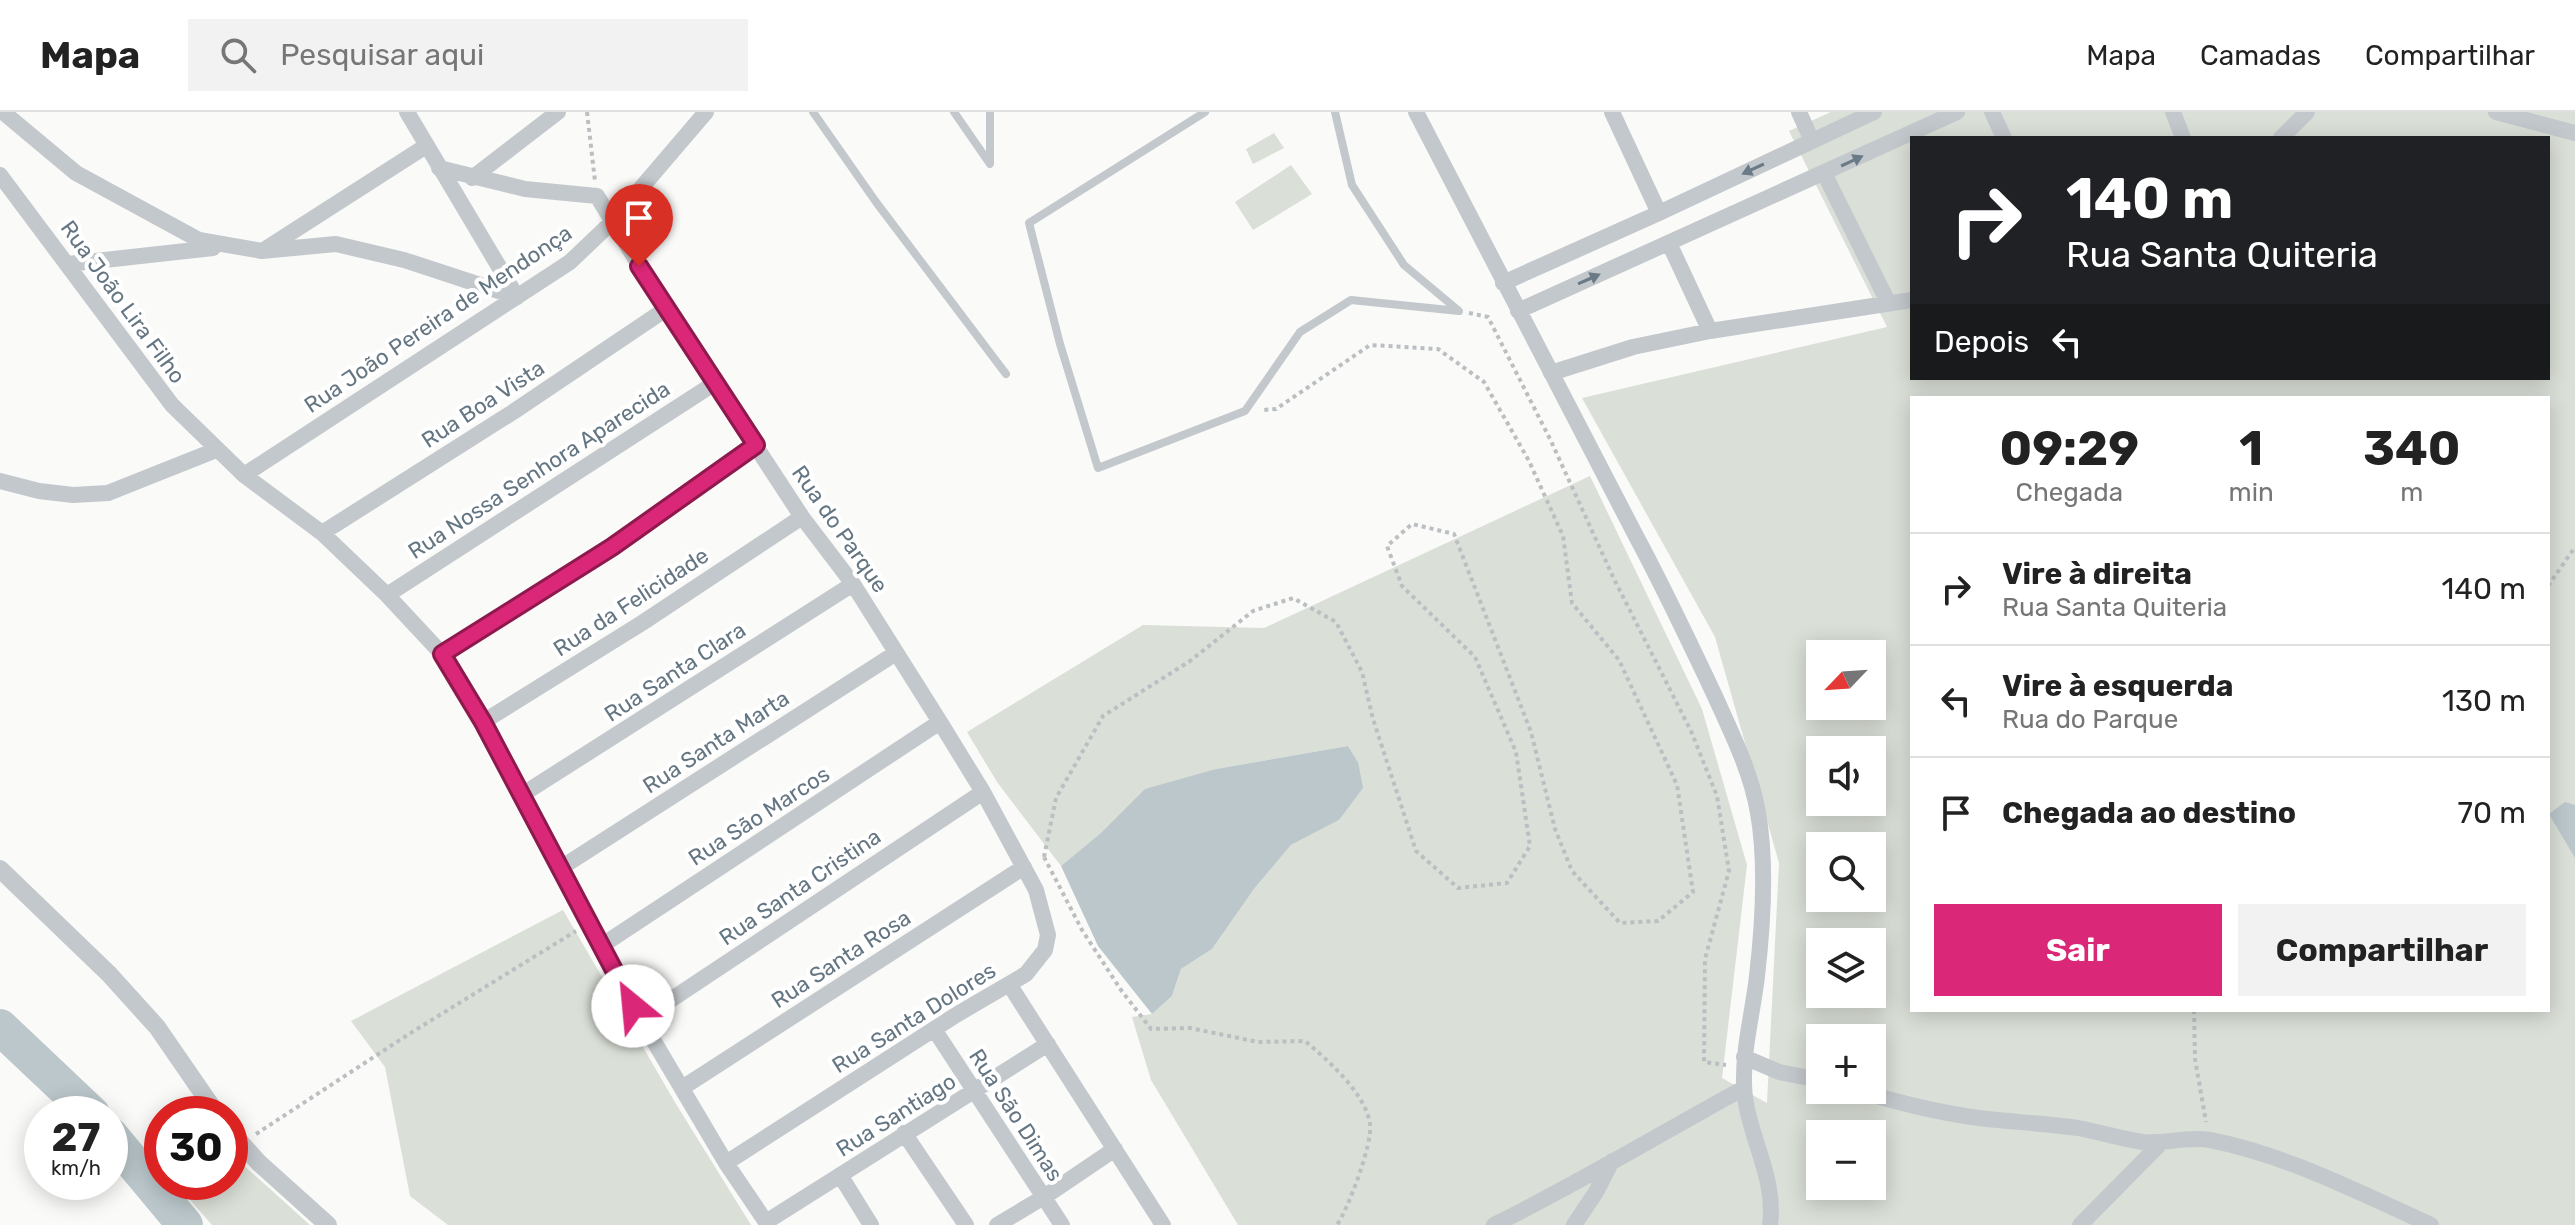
<!DOCTYPE html>
<html lang="pt">
<meta charset="utf-8">
<style>
body{margin:0;font-family:Rubik,sans-serif;background:#f2f2f2;color:#222;height:100vh;display:flex;flex-direction:column;font-size:30px;white-space:nowrap}
*{box-sizing:border-box;margin:0}
p{font-size:26px;color:#767676}
.icon{flex:none;width:44px;height:44px;fill:none;stroke:currentColor;stroke-width:2;stroke-linecap:round;stroke-linejoin:round}
.map{position:relative;flex:1;overflow:hidden}
.details{position:absolute;left:1910px;top:284px;width:640px;height:616px;display:flex;flex-direction:column;background:#fff;border-radius:0px;box-shadow:0 4px 20px #0003}
.details>*{flex:none}
.guide{position:absolute;left:1910px;top:24px;width:640px;height:244px;border-radius:0px;box-shadow:0 4px 20px #0003;background:#202124;color:#fff;overflow:hidden}
.needle{width:52px;rotate:245deg}
.buttons{position:absolute;left:1806px;top:528px;display:grid;gap:16px}
.buttons a{display:grid;place-items:center;width:80px;height:80px;border-radius:0px;background:#fff;box-shadow:0 4px 20px #0003;font-size:40px}
.speed{position:absolute;left:24px;top:984px;display:flex;gap:16px;font-size:40px;font-weight:700;text-align:center}
.speed>*{display:grid;place-content:center;width:104px;height:104px;border-radius:50%;background:#fff;box-shadow:0 4px 20px #0003;line-height:1}
.speed small{font-size:20px;font-weight:400}
.speed .limit{border:12px solid #d22;background:#fff;color:#111}
.pin{position:absolute;display:grid;place-items:center;width:68px;height:68px;color:#fff;margin:-82px -34px;border-radius:50% 50% 50% 0;rotate:-45deg;box-shadow:0 0 8px #0007}
.pin .icon{rotate:45deg}
.me{position:absolute;width:88px;margin:-44px;rotate:332deg;stroke-linejoin:round;filter:drop-shadow(0 0 6px #0008)}
.turn{display:flex;align-items:center;gap:28px;height:168px;padding:0 24px;font-size:36px}
.turn .icon{width:104px;height:104px;stroke-width:2.5}
.turn b{display:block;font-size:56px;line-height:68px}
.then{display:flex;align-items:center;height:76px;padding:0 24px;background:#0003;gap:16px;font-size:30px}
.eta{display:flex;justify-content:space-evenly;align-items:center;height:136px;text-align:center}
.eta b{font-size:48px;font-weight:700;line-height:56px}
.cta{display:flex;gap:16px;margin-top:auto;padding:16px 24px}
.cta a{flex:1;height:92px;border-radius:0px;background:#db2777;color:#fff;font-size:32px;font-weight:700;line-height:92px;text-align:center}
.cta a+a{background:#f2f2f2;color:#222}
ul{padding:0;list-style:none}
li{display:flex;align-items:center;gap:24px;height:112px;padding:0 24px;border-top:2px solid #e0e0e0}
li div{flex:1}
li b{display:block;font-size:30px}
li em{font-style:normal}
header{display:flex;align-items:center;gap:48px;box-sizing:border-box;height:112px;padding:0 40px;background:#fff;border-bottom:2px solid #e0e0e0}
header strong{font-size:38px}
nav{display:flex;gap:44px;margin-inline-start:auto;font-size:28px}
.search{width:560px;height:72px;background:#f2f2f2;display:flex;align-items:center;gap:20px;box-sizing:border-box;padding:0 28px;border-radius:0px;color:#767676;font-size:30px}
.map>svg:first-child{display:block}
.green{fill:#dadfd7;fill-rule:evenodd}
.water{fill:#bbc7cb}
.lines{fill:none;stroke-linecap:round;stroke-linejoin:round}
.river{stroke:#bbc7cb;stroke-width:36}
.path{stroke:#bbbfc2;stroke-width:4;stroke-dasharray:4 4;stroke-linecap:butt}
.service{stroke:#c3c8cc;stroke-width:8}
.minor{stroke:#c3c8cc;stroke-width:16}
.tertiary{stroke:#c3c8cc;stroke-width:18}
.oneway{fill:#6a7a87}
.route-casing{stroke:#8e194d;stroke-width:20}
.route{stroke:#db2777;stroke-width:14}
.labels{text-anchor:middle;dominant-baseline:central;stroke-width:8;stroke-linejoin:round;paint-order:stroke}
.street-label{font-size:22px;fill:#657683;stroke:#fff}
</style>
<header>
<strong>Mapa</strong>
<div class="search"><svg class="icon" aria-label="search" viewBox="0 0 24 24"><circle cx="10" cy="10" r="6"/><path d="M15 15l6 6"/></svg>Pesquisar aqui</div>
<nav><a>Mapa</a><a>Camadas</a><a>Compartilhar</a></nav>
</header>
<div class="map">
<svg width="2575" height="1113" viewBox="0 0 2575 1113">
<rect width="100%" height="100%" fill="#fafaf8"/>
<path class="green" d="M1831,0h744v1113h-1337l-87,-145 -19,-63 20,-3 20,-18 9,-27 31,-20 42,-60 37,-44 48,-25 19,-58 -10,-16 -132,23 -114,63 -41,34 -64,-84 -30,-50 176,-107 121,3 326,-152 112,233 45,156 -25,213 45,25 12,-240 -64,-226 -133,-239 305,-71 -98,-196zM1912,26h636v240h-636zM1912,286h636v612h-636zM1820,542h52v52h-52zM1820,638h52v52h-52zM1820,734h52v52h-52zM1820,830h52v52h-52zM1820,926h52v52h-52zM1820,1022h52v52h-52z
M1274,21l10,15 -31,16 -7,-15z
M1291,53l21,29 -59,36 -18,-28z
M563,798l113,194 75,121h-303l-38,-29 -25,-129 -34,-46z
M230,1041l80,72h-98l-28,-32 10,-11h36z"/>
<path class="water" d="M1348,634l10,16 5,26 -24,32 -48,25 -37,44 -42,60 -31,20 -9,27 -20,18 -54,-68 -37,-80 41,-34 43,-43 71,-20z
M2565,690l10,3v53l-26,-44z"/>
<g class="lines">
<path class="river" d="M0,915l92,87
M110,1023l75,90"/>
<path class="path" d="M587,0l8,69
M1469,201l19,4 63,124 63,138 77,152 26,65 12,75 -24,88 -1,103 22,3
M2548,474l27,-39
M1044,745l12,-59 47,-82 87,-55 63,-50 40,-13 43,24 26,50 11,47 43,132 42,37 49,-5 23,-37 -14,-94 -41,-95 -73,-71 -15,-40 25,-22 42,10 77,198 24,97 17,42 48,52 38,-2 35,-29 -16,-107 -58,-125 -47,-57 -9,-67 -34,-75 -45,-79 -46,-33 -68,-4 -94,64 -13,1
M1044,745l38,73 39,60 30,39 39,-1 68,14 47,-1c22,18 61,53 65,83 3,19 -22,85 -33,101
M2194,898l1,49 11,63
M256,1022l153,-100 167,-103"/>
<path class="service" d="M813,0l63,90 130,172
M954,0l36,52v-52
M1205,0l-176,111 31,121 38,124 147,-57 55,-79 51,-32 108,11 -55,-46 -52,-80 -17,-73"/>
<path class="minor" d="M3,0l73,61 123,67 63,11 74,-7 68,16 113,37
M407,0l110,185
M1416,0c73,142 147,283 220,424 28,52 53,105 78,158 17,38 37,77 44,119 9,51 5,111 -1,163 -4,36 -14,71 -13,108 1,48 33,91 26,141
M1612,0l47,101
M1799,0l13,29
M1992,0l12,26
M2173,0l10,26
M2496,0l79,21
M2281,26l26,-26
M439,56l86,21 72,7 69,113 136,208 51,67 87,138 43,70 53,98 12,45 -3,15 -19,24 -70,41 -230,148
M1824,61l64,129
M0,63l172,230 72,70 78,58 65,62 55,59 41,68 150,284 93,157 42,62
M472,66l86,-66
M1669,131l41,88
M267,136l159,-102
M68,152l145,-16
M1503,171l156,-70 215,-101
M1518,199l439,-199
M1551,261l82,-26 77,-16 202,-31
M244,363l326,-213 42,-40 94,-110
M0,369l39,10 34,4 35,-2 108,-43
M322,421l191,-121 153,-103
M387,483l328,-212
M442,542l170,-107 144,-102
M483,610l159,-99 160,-106
M520,684l333,-212
M559,757l337,-216
M601,834l339,-224
M1009,872l154,241
M642,907l341,-227
M934,917l128,196
M1744,945l35,15 41,8
M682,976l342,-221
M1856,978c43,13 87,24 131,29 30,3 61,5 91,9 22,4 43,11 65,14 23,2 44,-6 67,-2 77,15 150,53 221,85
M904,1021l62,92
M840,1063l31,50
M766,1110l282,-178
M997,1113l47,-28 71,-48
M1494,1113c85,-42 166,-91 250,-137
M1574,1113l22,-33 16,-31
M2080,1113l81,-82"/>
<path class="tertiary" d="M0,757l109,105 48,53 60,87
M230,1019l29,32 69,62"/>
</g>
<defs><path id="oneway-solid" d="M-6-.8H1V-3.2L6.5 0L1 3.2V.8H-6Z" transform="scale(2)"/></defs>
<g class="oneway">
<use href="#oneway-solid" transform="translate(1852 49) rotate(-25)"/>
<use href="#oneway-solid" transform="translate(1753 57) rotate(155)"/>
<use href="#oneway-solid" transform="translate(1589 167) rotate(-24)"/>
</g>
<g class="lines">
<g class="route-casing">
<path id="route" d="M633,894l-150,-284 -41,-68 170,-107 144,-102 -117,-179"/>
</g>
<use href="#route" class="route"/>
</g>
<g class="labels">
<g class="street-label">
<text transform="translate(123 190) rotate(54)">Rua João Lira Filho</text>
<text transform="translate(438 207) rotate(-34)">Rua João Pereira de Mendonça</text>
<text transform="translate(483 292) rotate(-33)">Rua Boa Vista</text>
<text transform="translate(539 358) rotate(-33)">Rua Nossa Senhora Aparecida</text>
<text transform="translate(840 417) rotate(55)">Rua do Parque</text>
<text transform="translate(631 490) rotate(-33)">Rua da Felicidade</text>
<text transform="translate(675 560) rotate(-33)">Rua Santa Clara</text>
<text transform="translate(716 630) rotate(-33)">Rua Santa Marta</text>
<text transform="translate(759 704) rotate(-33)">Rua São Marcos</text>
<text transform="translate(800 775) rotate(-34)">Rua Santa Cristina</text>
<text transform="translate(841 847) rotate(-33)">Rua Santa Rosa</text>
<text transform="translate(914 906) rotate(-32)">Rua Santa Dolores</text>
<text transform="translate(896 1003) rotate(-32)">Rua Santiago</text>
<text transform="translate(1016 1003) rotate(57)">Rua São Dimas</text>
</g>
</g>
</svg>
<div class="buttons">
<a><svg class="needle" viewBox="-14 -14 28 28"><path d="M0-13l5 13h-10z" fill="#e53935"/><path d="M0 13l5-13h-10z" fill="#767676"/></svg></a>
<a><svg class="icon" aria-label="sound" viewBox="0 0 24 24"><path d="M4 9h4l5-4v14l-5-4H4zM17 9q2 3 0 6"/></svg></a>
<a><svg class="icon" aria-label="search" viewBox="0 0 24 24"><circle cx="10" cy="10" r="6"/><path d="M15 15l6 6"/></svg></a>
<a><svg class="icon" aria-label="layers" viewBox="0 0 24 24"><path d="M12 4l9 5-9 5-9-5zM3 14l9 5 9-5"/></svg></a>
<a>+</a>
<a>−</a>
</div>
<div class="speed"><div>27<small>km/h</small></div><div class="limit">30</div></div>
<div class="pin" style="left:639px;top:154px;background:#d93025"><svg class="icon" aria-label="arrive" viewBox="0 0 24 24"><path d="M6 21V4h12l-3 4 3 4H6"/></svg></div>
<svg class="me" style="left:633px;top:894px" viewBox="-20 -20 40 40"><circle r="19" fill="#fff"/><path d="M0-13L10 11 0 6-10 11z" fill="#db2777"/></svg>
<div class="guide">
<div class="turn"><svg class="icon" aria-label="right" viewBox="0 0 24 24"><path d="M7 20v-9h11M14 6l5 5-5 5"/></svg><div><b>140 m</b>Rua Santa Quiteria</div></div>
<div class="then">Depois<svg class="icon" aria-label="left" viewBox="0 0 24 24"><path d="M17 20v-9H6M10 6l-5 5 5 5"/></svg></div>
</div>
<section class="details">
<div class="eta">
<div><b>09:29</b><p>Chegada</p></div>
<div><b>1</b><p>min</p></div>
<div><b>340</b><p>m</p></div>
</div>
<ul>
<li><svg class="icon" aria-label="right" viewBox="0 0 24 24"><path d="M7 20v-9h11M14 6l5 5-5 5"/></svg><div><b>Vire à direita</b><p>Rua Santa Quiteria</p></div><em>140 m</em></li>
<li><svg class="icon" aria-label="left" viewBox="0 0 24 24"><path d="M17 20v-9H6M10 6l-5 5 5 5"/></svg><div><b>Vire à esquerda</b><p>Rua do Parque</p></div><em>130 m</em></li>
<li><svg class="icon" aria-label="arrive" viewBox="0 0 24 24"><path d="M6 21V4h12l-3 4 3 4H6"/></svg><div><b>Chegada ao destino</b></div><em>70 m</em></li>
</ul>
<div class="cta"><a>Sair</a><a>Compartilhar</a></div>
</section>
</div>
